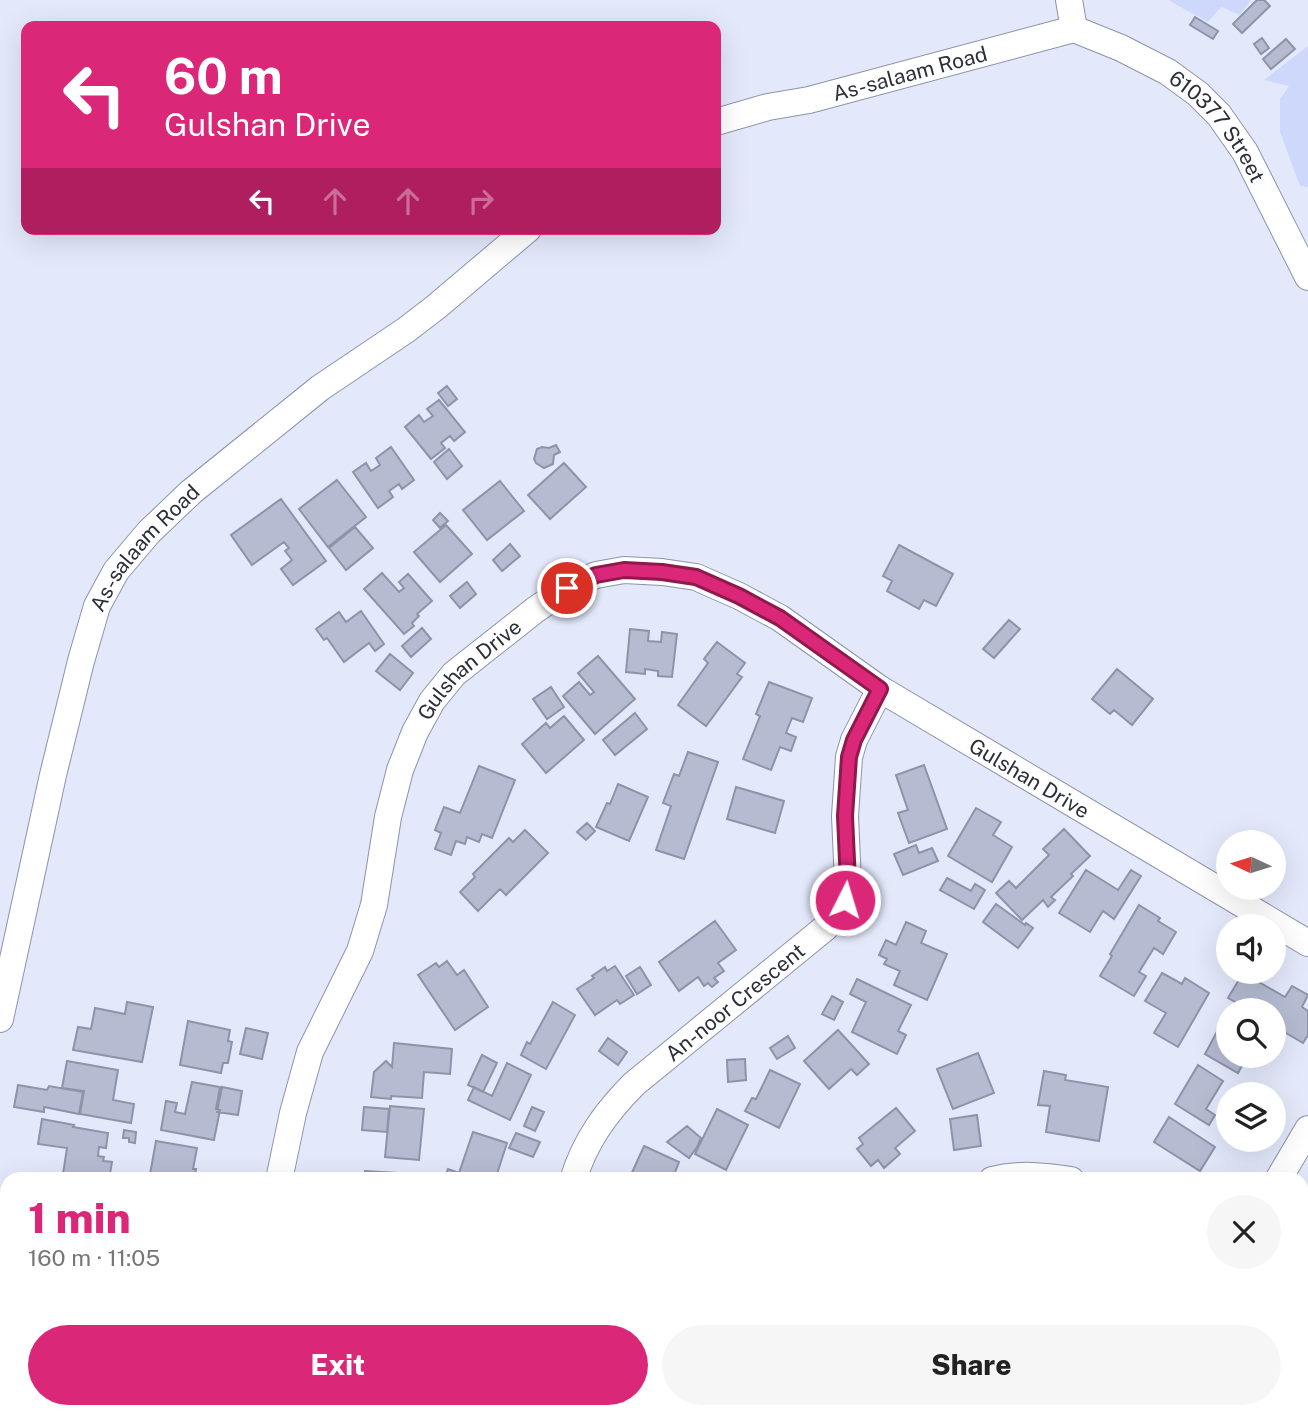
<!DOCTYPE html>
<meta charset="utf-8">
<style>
body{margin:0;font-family:"Public Sans",sans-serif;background:#f6f6f6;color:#222;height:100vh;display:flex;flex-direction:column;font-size:26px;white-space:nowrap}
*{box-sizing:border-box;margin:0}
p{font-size:23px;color:#767676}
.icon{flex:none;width:38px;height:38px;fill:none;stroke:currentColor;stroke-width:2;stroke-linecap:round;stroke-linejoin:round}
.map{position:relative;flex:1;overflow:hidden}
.drawer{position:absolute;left:0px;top:1172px;width:1309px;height:247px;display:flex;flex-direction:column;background:#fff;border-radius:21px 21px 0 0;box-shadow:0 7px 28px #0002}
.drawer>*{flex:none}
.hud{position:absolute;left:21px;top:21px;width:700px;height:214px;border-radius:14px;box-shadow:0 7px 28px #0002;background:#db2777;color:#fff;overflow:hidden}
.needle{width:46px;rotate:274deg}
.tools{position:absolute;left:1216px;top:830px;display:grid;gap:14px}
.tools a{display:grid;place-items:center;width:70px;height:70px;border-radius:50%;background:#fff;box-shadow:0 7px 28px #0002;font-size:35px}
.pin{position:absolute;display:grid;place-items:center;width:60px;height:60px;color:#fff;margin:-30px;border:4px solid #fff;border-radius:50%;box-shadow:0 2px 7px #0007}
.me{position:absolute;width:77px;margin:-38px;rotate:5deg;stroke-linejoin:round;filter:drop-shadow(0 0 5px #0008)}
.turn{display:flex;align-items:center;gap:24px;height:147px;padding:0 28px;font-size:32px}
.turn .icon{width:91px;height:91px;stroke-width:2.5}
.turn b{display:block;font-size:49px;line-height:60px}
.lanes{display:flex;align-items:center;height:66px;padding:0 28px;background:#0003;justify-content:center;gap:35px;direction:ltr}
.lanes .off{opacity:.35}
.round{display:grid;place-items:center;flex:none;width:74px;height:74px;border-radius:37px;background:#f6f6f6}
.summary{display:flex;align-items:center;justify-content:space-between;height:119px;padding:0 28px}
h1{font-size:42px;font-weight:800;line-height:52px;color:#db2777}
.button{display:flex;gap:14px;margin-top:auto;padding:14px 28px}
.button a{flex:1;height:80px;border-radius:42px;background:#db2777;color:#fff;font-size:28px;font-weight:800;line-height:80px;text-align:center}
.button a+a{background:#f6f6f6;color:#222}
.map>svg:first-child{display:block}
.green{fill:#ced8fb}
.building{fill:#b5bcd2;stroke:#8d93a9;stroke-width:2}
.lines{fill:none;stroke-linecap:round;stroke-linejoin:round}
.minor-casing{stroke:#8d93a9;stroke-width:28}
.minor{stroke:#fff;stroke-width:26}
.route-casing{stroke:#8e194d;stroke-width:18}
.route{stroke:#db2777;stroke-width:12}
.labels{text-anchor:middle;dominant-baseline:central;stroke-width:5;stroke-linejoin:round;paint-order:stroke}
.street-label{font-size:21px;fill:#2c2f38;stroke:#e3e9fb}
</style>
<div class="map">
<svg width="1308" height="1419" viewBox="0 0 1308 1419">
<rect width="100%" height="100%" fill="#e3e9fb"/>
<path class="green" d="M1169,0h82l-11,15 -19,-8 -13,15c-13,-8 -26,-13 -39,-22z
M1308,46v141l-8,-1 -20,-54v-33l9,-13 -25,-6z"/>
<path class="building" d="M1257,0h7l6,6 -28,27 -9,-9z
M1195,17l23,14 -5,8 -23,-14z
M1262,38l7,10 -8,6 -7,-10z
M1286,39l9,10 -24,20 -8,-10z
M447,386l10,13 -9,7 -10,-13z
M439,400l26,32 -11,9 -4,-5 -9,7 4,5 -14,11 -26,-32 14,-12 5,7 9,-6 -6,-7z
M556,445l4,7 -6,3 -1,9 -9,4 -8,-5 -2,-4 3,-10 5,-2 7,1z
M391,447l23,33 -12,9 -3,-5 -10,7 4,6 -15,11 -25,-36 13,-9 5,8 9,-6 -4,-7z
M449,449l13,17 -15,13 -13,-17z
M564,463l22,24 -36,32 -22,-24z
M337,480l29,37 -38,30 -29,-38z
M500,481l24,30 -37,29 -24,-30z
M281,499l45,62 -33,24 -12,-16 11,-9 -7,-9 4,-3 -5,-6 -32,23 -21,-30z
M440,513l8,8 -8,7 -7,-8z
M446,525l26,29 -32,28 -26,-30z
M355,527l18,21 -27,22 -17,-22z
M510,544l10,12 -18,15 -9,-11z
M899,545l54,29 -17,32 -12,-6 -5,9 -32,-18 5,-10 -9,-5z
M382,573l17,19 5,-4 -5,-6 9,-8 24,27 -15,13 2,2 -7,7 2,3 -10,8 -40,-45z
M467,582l9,12 -16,14 -10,-12z
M361,611l23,33 -9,7 -6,-8 -25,19 -17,-24 -3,2 -8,-11 23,-17 7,10z
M1009,620l11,9 -26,29 -11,-9z
M422,628l9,11 -20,18 -9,-11z
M630,629l19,2 -1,10 13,1 1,-10 15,2 -5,43 -14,-1v-5l-13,-2v5l-19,-2z
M717,642l28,21 -8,11 5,3 -36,49 -28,-21 30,-42 -4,-4z
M390,654l23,19 -13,17 -24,-19z
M598,656l37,43 -40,35 -32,-38 16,-14 11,13 4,-3 -16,-19z
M1117,669l36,30 -21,26 -18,-15 -4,4 -18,-15z
M769,682l43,16 -9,24 -11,-4 -6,15 10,4 -5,14 -11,-4 -9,23 -28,-11 17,-43 -4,-2z
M551,687l13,20 -17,12 -14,-20z
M635,713l12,16 -32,26 -12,-15z
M564,716l20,24 -38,33 -24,-29 24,-21 4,5z
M688,752l30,10 -34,97 -28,-9 15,-44 -8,-3 11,-29 5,2z
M924,765l23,64 -38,14 -11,-30 10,-3 -12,-35z
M479,766l36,14 -23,58 -10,-4 -3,8 -12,-5 -2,7 -9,-3 -5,14 -16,-6 6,-16 -6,-3 9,-23 16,6z
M618,784l30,13 -19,44 -33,-14 11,-24 3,1z
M736,787l48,14 -9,32 -48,-14z
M976,808l25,14 -8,13 19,12 -20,35 -44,-26z
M587,823l8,8 -9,9 -9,-8z
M1064,829l26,27 -19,18 2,2 -22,21 4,3 -7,7 -5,-7 -21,20 -26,-27 13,-12 7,7 33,-33 -6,-6z
M525,830l23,23 -42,42 -6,-6 -22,22 -18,-19 15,-15 -2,-3 36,-36 4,4z
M916,845l3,8 13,-5 6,13 -35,14 -9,-21z
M1086,870l32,20 13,-20 10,6 -27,43 -11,-8 -13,21 -31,-19z
M947,878l24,13 4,-7 10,6 -11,19 -34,-19z
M996,904l29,21 1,-2 7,5 -15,20 -35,-26z
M1139,905l21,13 -2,3 18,11 -13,22 -9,-6 -15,24 7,4 -12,20 -34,-20 12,-20 -2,-2z
M715,921l21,29 -18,13 6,8 -10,7 4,4 -6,5 -4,-4 -4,3 -6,-9 -19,14 -20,-29z
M906,922l20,9 -5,12 26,11 -20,46 -33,-15 6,-14 -16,-7 3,-5 -8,-4 7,-15 10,5z
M447,961l10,14 7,-5 24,37 -33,23 -37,-55 18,-12 3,4z
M615,966l19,29 -14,9 -3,-4 -22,15 -18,-26 17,-11 -2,-2 13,-9 2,4z
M640,967l11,18 -14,9 -11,-18z
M1162,973l20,11 3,-6 24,15 -31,54 -24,-14 12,-20 -21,-12z
M1243,973l42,24 7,-11 16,9 -6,12 6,4v24l-5,8 -29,-17v-16h-25l-21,-12z
M857,979l54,26 -13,26 8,4 -9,19 -45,-22 14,-30 -16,-8z
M832,996l11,6 -9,18 -12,-6z
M127,1002l26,5 -11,55 -69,-12 5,-23 13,2 4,-21 30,6z
M553,1002l22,13 -29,54 -25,-14 6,-13 3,2z
M1228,1011v44h23l-1,2 -3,-1 -9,17 -33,-19z
M188,1021l42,9 -2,11 4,1 -4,21h-5l-2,10 -41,-8z
M246,1028l22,5 -6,26 -22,-5z
M838,1030l31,34 -12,11 -6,-6 -22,20 -25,-28z
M788,1036l7,12 -18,11 -7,-11z
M608,1038l19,14 -9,13 -19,-14z
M394,1043l58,6 -2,25 -26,-2 -2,26 -31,-2v3l-20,-2 3,-25 12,-11 6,6z
M978,1053l16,40 -41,16 -16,-40z
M482,1055l15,8 -14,29 -15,-7z
M745,1059l1,21 -18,2 -1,-22z
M67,1061l51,9 -5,30 21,4 -3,19 -51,-9 4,-23 -22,-3z
M507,1063l24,12 -21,45 -42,-20 6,-13 18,9z
M1198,1065l25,16 -17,28 9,6 -6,10 -34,-21z
M770,1070l30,14 -21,44 -34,-17 7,-13 4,1z
M1044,1071l22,4 -1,5 43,7 -9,54 -53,-9 4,-26 -12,-1z
M192,1082l28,5 -4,22 4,1 -6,30 -53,-10 5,-29 11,2 -2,9 10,2z
M18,1085l29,5 2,-4 34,6 -4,22 -35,-7v5l-30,-5z
M222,1087l20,4 -4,24 -21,-3z
M390,1106l34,3 -5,51 -34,-3z
M364,1107l25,2 -2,23 -25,-2z
M532,1107l12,5 -9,19 -11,-5z
M896,1108l19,23 -20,17 5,6 -16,14 -6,-8 -7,6 -14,-17 6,-5 -4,-6z
M717,1109l31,16 -22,45 -31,-16z
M977,1115l4,31 -27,4 -4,-31z
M1169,1117l46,30 -15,24 -46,-29z
M42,1119l32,6 -1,2 35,6 -2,15 -7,-1 -1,9 6,1 -1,4 9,1 -3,18h-14l-32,-6 4,-26 -29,-4z
M687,1126l14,12 -4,9 -8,11 -22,-16z
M1228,1128v11h13l-4,6 -14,-9z
M124,1130l12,2 -1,11 -6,-1v-4h-6z
M473,1132l34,11 -12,37h-51l4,-11 11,4z
M516,1133l24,9 -7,15 -24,-9z
M1246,1139h13l-7,12 -10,-5z
M156,1141l41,7 -4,21h3l-2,11h-45z
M644,1146l35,16 -7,18h-38l-4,-3z
M365,1171l32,2v7h-32z
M28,1175l23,5h-24z
M390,1412h27l4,7h-35l-2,-4z
M476,1412h20l-16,7z
M540,1412h8l3,7h-26z
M698,1412h34l1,3 -10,4h-23z
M800,1412h41l3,7h-42z"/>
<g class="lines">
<g class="minor-casing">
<g id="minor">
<path d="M1069,0l5,29"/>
<path id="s1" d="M1074,29l47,19 47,24 30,22 21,21 26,37 63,125"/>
<path id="s2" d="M716,122l52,-15 41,-7 265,-71"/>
<path id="s3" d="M0,1019l53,-244 28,-114 16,-55 19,-35 33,-39 42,-40 129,-104 86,-58 30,-23 92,-78"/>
<path id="s4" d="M279,1180l14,-67 17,-61 50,-101 14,-46 14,-88 12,-47 15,-38 17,-31 22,-27 81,-64 32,-22 29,-13 28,-5 38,2 34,5 43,19 41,22 100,71 428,254"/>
<path id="s5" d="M573,1180c12,-39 33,-68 61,-96l191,-156 12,-13 8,-15 3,-17 -3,-67 4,-59 5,-17 26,-51"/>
<path d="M992,1180c27,-7 52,-4 79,0"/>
<path d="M1278,1180l30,-51"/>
<path d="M0,1355l7,2"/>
<path d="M205,1412l11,7"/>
<path d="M628,1412l3,7"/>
<path d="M899,1412l4,7"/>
<path d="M1104,1412l12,7"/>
<path d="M1262,1412l11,7"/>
<path d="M1132,1419l5,-7"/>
</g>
</g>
<use href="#minor" class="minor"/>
</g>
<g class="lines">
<g class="route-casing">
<path id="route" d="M567,588l29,-13 28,-5 38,2 34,5 43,19 41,22 100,71 -26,51 -5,17 -4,59 3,67 -3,17"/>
</g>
<use href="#route" class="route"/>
</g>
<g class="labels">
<g class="street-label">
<text stroke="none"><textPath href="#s2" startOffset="200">As-salaam Road</textPath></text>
<text stroke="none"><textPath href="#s1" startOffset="178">610377 Street</textPath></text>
<text stroke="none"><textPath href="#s3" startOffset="500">As-salaam Road</textPath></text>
<text stroke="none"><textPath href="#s4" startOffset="555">Gulshan Drive</textPath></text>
<text stroke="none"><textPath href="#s4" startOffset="1206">Gulshan Drive</textPath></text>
<text stroke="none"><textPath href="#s5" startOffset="245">An-noor Crescent</textPath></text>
</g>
</g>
</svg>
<div class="tools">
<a><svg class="needle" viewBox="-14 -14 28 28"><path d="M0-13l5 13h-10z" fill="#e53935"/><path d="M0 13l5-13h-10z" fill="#767676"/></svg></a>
<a><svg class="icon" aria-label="sound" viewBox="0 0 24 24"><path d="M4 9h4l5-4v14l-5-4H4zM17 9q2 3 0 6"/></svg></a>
<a><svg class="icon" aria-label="search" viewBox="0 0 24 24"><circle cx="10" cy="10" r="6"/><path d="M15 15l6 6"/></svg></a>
<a><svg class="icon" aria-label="layers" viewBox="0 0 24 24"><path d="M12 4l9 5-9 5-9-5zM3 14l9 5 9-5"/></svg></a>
</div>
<div class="pin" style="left:567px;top:588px;background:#d93025"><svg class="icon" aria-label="arrive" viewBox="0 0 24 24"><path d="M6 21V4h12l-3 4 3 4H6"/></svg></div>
<svg class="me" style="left:845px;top:900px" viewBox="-20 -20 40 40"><circle r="17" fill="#db2777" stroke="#fff" stroke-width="3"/><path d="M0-11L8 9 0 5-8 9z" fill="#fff"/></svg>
<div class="hud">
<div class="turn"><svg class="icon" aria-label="left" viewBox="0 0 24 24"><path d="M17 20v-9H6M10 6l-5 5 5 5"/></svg><div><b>60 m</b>Gulshan Drive</div></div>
<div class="lanes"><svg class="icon" aria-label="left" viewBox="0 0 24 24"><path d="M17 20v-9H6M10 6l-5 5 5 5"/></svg><svg class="icon off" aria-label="ahead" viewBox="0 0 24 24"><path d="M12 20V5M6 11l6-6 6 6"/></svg><svg class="icon off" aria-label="ahead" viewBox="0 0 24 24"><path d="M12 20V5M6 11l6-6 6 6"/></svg><svg class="icon off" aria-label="right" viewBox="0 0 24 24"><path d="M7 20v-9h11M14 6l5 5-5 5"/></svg></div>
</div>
<section class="drawer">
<div class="summary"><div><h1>1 min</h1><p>160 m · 11:05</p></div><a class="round"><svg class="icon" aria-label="close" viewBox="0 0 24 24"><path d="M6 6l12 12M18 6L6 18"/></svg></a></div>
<div class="button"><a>Exit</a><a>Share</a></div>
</section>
</div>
